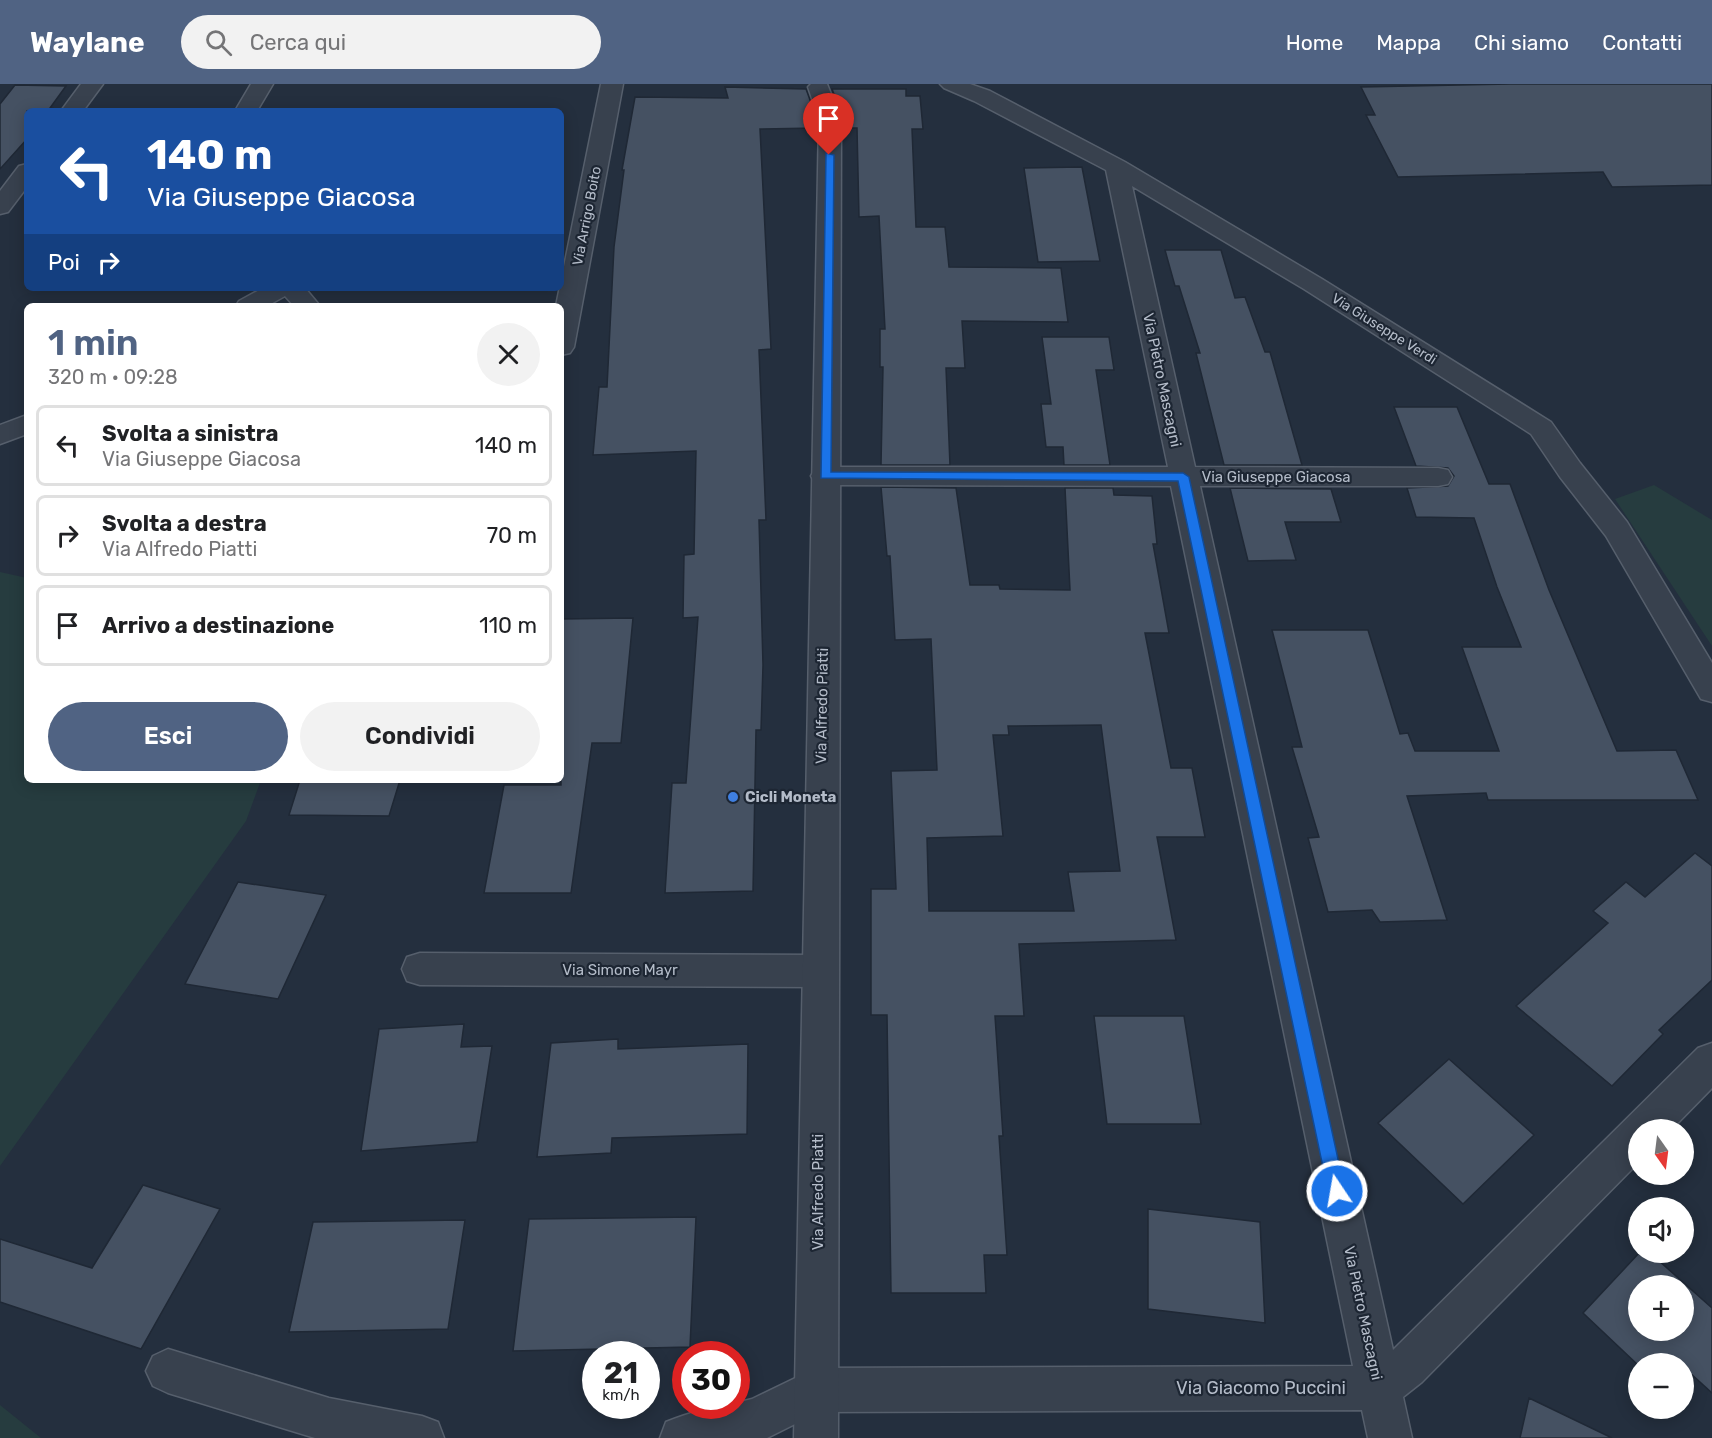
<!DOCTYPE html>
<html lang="it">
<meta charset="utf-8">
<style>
body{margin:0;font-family:Rubik,sans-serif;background:#f2f2f2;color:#202124;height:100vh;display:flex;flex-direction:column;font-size:22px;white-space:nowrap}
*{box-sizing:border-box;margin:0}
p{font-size:20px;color:#757577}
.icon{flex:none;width:33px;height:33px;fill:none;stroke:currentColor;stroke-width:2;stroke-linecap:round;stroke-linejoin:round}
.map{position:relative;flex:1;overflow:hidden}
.side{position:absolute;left:24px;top:219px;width:540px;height:480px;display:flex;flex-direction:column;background:#fff;border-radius:9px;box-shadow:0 3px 15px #0003}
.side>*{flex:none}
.hud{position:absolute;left:24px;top:24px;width:540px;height:183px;border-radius:9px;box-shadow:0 3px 15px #0003;background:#1a4fa0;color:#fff;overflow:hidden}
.needle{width:39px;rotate:166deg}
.controls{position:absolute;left:1628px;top:1035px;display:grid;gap:12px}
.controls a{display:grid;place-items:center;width:66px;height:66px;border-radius:50%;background:#fff;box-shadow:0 3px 15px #0003;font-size:30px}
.speed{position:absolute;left:582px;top:1257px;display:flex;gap:12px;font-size:30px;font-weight:700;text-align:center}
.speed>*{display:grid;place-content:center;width:78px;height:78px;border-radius:50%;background:#fff;box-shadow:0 3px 15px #0003;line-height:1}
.speed small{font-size:15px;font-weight:400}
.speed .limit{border:9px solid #d22;background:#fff;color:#111}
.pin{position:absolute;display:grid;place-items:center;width:51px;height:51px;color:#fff;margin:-62px -26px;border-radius:50% 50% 50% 0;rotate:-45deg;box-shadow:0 0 6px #0007}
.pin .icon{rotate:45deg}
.me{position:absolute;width:66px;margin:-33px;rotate:348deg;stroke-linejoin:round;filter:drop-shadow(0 0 4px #0008)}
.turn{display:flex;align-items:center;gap:21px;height:126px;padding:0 24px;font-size:27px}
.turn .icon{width:78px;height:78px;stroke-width:2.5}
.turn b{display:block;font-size:42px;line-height:51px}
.then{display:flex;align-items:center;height:57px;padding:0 24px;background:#0003;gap:12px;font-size:22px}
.round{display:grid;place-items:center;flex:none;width:63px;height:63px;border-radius:32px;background:#f2f2f2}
.summary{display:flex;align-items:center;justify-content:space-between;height:102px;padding:0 24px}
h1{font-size:36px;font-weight:600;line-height:45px;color:#506383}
.primary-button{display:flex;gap:12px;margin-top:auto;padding:12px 24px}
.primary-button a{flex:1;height:69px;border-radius:36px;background:#506383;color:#fff;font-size:24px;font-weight:600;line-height:69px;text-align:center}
.primary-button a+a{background:#f2f2f2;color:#202124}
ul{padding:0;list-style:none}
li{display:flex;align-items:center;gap:18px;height:81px;margin:0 12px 9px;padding:0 12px;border:3px solid #e0e0e0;border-radius:9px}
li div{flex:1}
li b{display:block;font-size:22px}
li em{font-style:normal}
header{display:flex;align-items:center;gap:36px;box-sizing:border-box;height:84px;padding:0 30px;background:#506383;color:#fff}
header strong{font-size:28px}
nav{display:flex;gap:33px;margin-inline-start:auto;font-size:21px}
.search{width:420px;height:54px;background:#f2f2f2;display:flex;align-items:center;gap:15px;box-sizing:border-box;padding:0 21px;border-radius:33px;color:#757577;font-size:22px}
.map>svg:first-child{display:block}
.green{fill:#263c3f}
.building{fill:#455162;stroke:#1f2835;stroke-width:1.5;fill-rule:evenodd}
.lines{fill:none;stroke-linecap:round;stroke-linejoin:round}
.minor-casing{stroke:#565f6c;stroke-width:3}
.tertiary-casing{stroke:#565f6c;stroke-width:3}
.minor{fill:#38414e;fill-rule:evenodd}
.tertiary{fill:#38414e;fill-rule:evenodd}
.route{fill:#1a73e8;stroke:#114b97;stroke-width:1.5}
.shop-dot{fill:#3f7fe0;stroke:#1d2633;stroke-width:2}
.labels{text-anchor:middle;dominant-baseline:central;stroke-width:4.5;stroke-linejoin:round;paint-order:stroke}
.far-street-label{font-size:14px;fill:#b4bcc9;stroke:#1d2633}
.street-label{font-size:15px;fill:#b4bcc9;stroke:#1d2633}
.poi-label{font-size:15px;font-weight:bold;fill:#b4bcc9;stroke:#1d2633;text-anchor:start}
.near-street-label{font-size:18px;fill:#b4bcc9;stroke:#1d2633}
</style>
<header>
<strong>Waylane</strong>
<div class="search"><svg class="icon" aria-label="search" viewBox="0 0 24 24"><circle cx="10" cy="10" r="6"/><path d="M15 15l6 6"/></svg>Cerca qui</div>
<nav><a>Home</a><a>Mappa</a><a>Chi siamo</a><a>Contatti</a></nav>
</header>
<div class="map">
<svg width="1712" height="1354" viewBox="0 0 1712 1354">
<rect width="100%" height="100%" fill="#242f3e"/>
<path class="green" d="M1654,401l58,35v126l-97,-147z
M0,488l27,6v202h234l-15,41 -246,345z
M0,1321l41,33h-41z"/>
<path class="building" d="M1510,0h202v101l-100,2 -9,-15 -205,5 -32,-62h9l-14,-28z
M15,1l51,1 -16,22 5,1 -2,2h-26v28l-27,30v-65z
M725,3l81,2 11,30v9l-57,1 11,220 -12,1 7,170h-7l4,145 -2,65h-5l-3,161 -88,2 7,-110h14l12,-166 -15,1 1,-63 10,-1 2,-103 -103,4 6,-68h8l7,-140 10,-77h-2l13,-73 93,1z
M832,5h74v7h14l3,33h-11l4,98h29l4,40 112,1 7,54 -106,-1 3,47h-19l4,97h-69l2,-98h-3v-38h5l-6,-113 -20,1 -2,-89h-14v-10z
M1082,83l18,94 -62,1 -14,-94z
M1165,166h56l14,48 10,-1 20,55h5l32,113h-78l-28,-112h4l-21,-67h-4z
M1042,253h67l5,33h-18l14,95h-46l-1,-18h-17l-5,-43h10z
M1394,323h63l32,77h21l39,106 68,161 59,-1 22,50h-210l-2,-7 -79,3 40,124 -67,2 -8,-12 -44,2 -20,-74 11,-1 -27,-90h10l-30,-117h96l32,104 8,-1 7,18h84l-37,-104h59l-24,-60 -23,-69 -58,-1 -9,-29 41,-2 6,-10 -6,-8 -32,-2z
M881,403l75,1 14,97h29l1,4 70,1 -5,-102h48l1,7 38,1 5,48h-4l16,89h-24l26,135h21l13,69h-48l19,103 -157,4 5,72h-29l8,120h-4l8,119h-23l2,38h-95l-4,-278h-16v-126h25l-5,-118 46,-1 -6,-131 -36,1 -5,-84h-3zM1101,641l19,146 -52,1 6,39h-145l-2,-73 76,-2 -10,-101h16l-1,-9z
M1230,404l101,1 10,33h-56l11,38 -48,1z
M633,534l-12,125h-29l-21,150h-87l20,-108h57v-166z
M300,696h100l-11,36 -100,-1z
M1695,769l17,13v114l-53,50 4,4 -51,52 -96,-80 92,-83 -15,-12 33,-29 19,15z
M238,798l88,13 -48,104 -93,-15z
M1094,932h90l17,108h-94z
M464,940l-3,23 31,-1 -15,96 -116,9 18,-122z
M618,955v10l130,-5 -1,90 -135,4 -1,15 -74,4 14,-114z
M1449,975l85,76 -71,69 -85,-81z
M143,1101l77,24 -79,140 -141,-47v-63l92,29z
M1148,1125l112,13 5,101 -117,-14z
M696,1133l-6,130 -177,4 16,-132z
M465,1136l-17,109 -159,3 24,-110z
M1640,1168h9l63,56v85l-23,-21 -6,7v-15l-45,1 -55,-52zM1638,1202h45v44h-45z
M1529,1314l83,40h-92z"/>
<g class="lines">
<g class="minor-casing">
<path id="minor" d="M81,0h22l-20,27h-22z
M251,0h22l-16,27h-22z
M601,0h22l-49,263 -4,6 -9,2v-49h-5z
M940,0h30l20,7 135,71 197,117 229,143 29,41 47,59 85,141v39l-11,-3 -95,-163 -46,-59 -29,-43 -227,-145 -172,-103 63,281 243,1 10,2 4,7 -4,7 -10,2h-238l193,864 305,-302 14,-5v45l-41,42h-33v33l-216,219 -19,15 9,41h-44l-6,-28 -543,2 -52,26h-107l6,-16c22,-9 47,-16 70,-16v-3l16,-4 64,-31 537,-2 -182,-880 -346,-1 -10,-2 -4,-7 4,-7 10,-2h343l-62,-297 -132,-69 -30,-13z
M27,80v23l-19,25 -8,2v-23l19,-25z
M263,204h42l15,18h-26l-9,-10 -18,10h-31l3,-5z
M27,331v19l-27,10v-19z
M420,869l400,2 13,4 5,12 -5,12 -13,4 -400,-2 -13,-4 -5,-12 5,-12z
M168,1265l161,49 93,18 16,6 6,16h-129l-147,-45 -15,-7 -7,-15 7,-15z"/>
</g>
<g class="tertiary-casing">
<path id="tertiary" d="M811,0h16l14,35 -3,1319h-44l25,-1319 -11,-32z"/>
</g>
<use href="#minor" class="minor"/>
<use href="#tertiary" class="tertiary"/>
</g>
<path class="route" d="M826,69l8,2 -3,317 352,1 6,4 156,714 -2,6 -6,2 -6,-2 -3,-6 -150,-710 -357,-3z"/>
<circle class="shop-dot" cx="733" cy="713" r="6"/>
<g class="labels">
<g class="far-street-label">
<text transform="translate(587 132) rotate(-79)">Via Arrigo Boito</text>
<text transform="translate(1384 245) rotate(32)">Via Giuseppe Verdi</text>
</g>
<g class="street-label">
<text transform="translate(1162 296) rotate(78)">Via Pietro Mascagni</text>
<text x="1276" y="393">Via Giuseppe Giacosa</text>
<text transform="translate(822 622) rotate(-89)">Via Alfredo Piatti</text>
<text x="620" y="886">Via Simone Mayr</text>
<text transform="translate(818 1108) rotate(-90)">Via Alfredo Piatti</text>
<text transform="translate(1363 1229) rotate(78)">Via Pietro Mascagni</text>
</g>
<g class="poi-label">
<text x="745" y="713">Cicli Moneta</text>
</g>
<g class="near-street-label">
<text x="1261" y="1304">Via Giacomo Puccini</text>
</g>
</g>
</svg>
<div class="controls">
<a><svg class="needle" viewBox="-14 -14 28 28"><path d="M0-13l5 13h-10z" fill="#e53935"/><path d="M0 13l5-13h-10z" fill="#757577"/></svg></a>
<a><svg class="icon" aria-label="sound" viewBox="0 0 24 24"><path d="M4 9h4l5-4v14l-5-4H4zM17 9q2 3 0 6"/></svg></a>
<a>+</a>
<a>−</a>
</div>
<div class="speed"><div>21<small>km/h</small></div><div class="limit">30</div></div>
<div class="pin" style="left:829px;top:71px;background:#d93025"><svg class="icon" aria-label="arrive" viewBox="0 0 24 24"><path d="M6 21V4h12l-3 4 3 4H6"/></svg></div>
<svg class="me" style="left:1337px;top:1107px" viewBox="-20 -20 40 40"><circle r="17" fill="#1a73e8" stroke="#fff" stroke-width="3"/><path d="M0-11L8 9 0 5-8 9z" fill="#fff"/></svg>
<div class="hud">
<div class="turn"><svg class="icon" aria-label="left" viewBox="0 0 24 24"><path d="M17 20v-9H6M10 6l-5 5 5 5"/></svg><div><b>140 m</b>Via Giuseppe Giacosa</div></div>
<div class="then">Poi<svg class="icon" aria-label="right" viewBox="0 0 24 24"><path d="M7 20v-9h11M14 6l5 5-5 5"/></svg></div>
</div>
<section class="side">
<div class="summary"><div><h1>1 min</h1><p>320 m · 09:28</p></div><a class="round"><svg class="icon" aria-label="close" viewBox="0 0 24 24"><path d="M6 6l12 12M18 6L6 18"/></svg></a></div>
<ul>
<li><svg class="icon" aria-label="left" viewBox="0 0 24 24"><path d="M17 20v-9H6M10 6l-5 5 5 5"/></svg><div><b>Svolta a sinistra</b><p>Via Giuseppe Giacosa</p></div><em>140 m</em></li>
<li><svg class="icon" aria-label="right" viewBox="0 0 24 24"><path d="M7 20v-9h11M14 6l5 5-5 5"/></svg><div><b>Svolta a destra</b><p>Via Alfredo Piatti</p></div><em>70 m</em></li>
<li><svg class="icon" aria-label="arrive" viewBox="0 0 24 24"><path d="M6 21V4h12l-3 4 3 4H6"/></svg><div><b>Arrivo a destinazione</b></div><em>110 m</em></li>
</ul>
<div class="primary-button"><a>Esci</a><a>Condividi</a></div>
</section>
</div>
